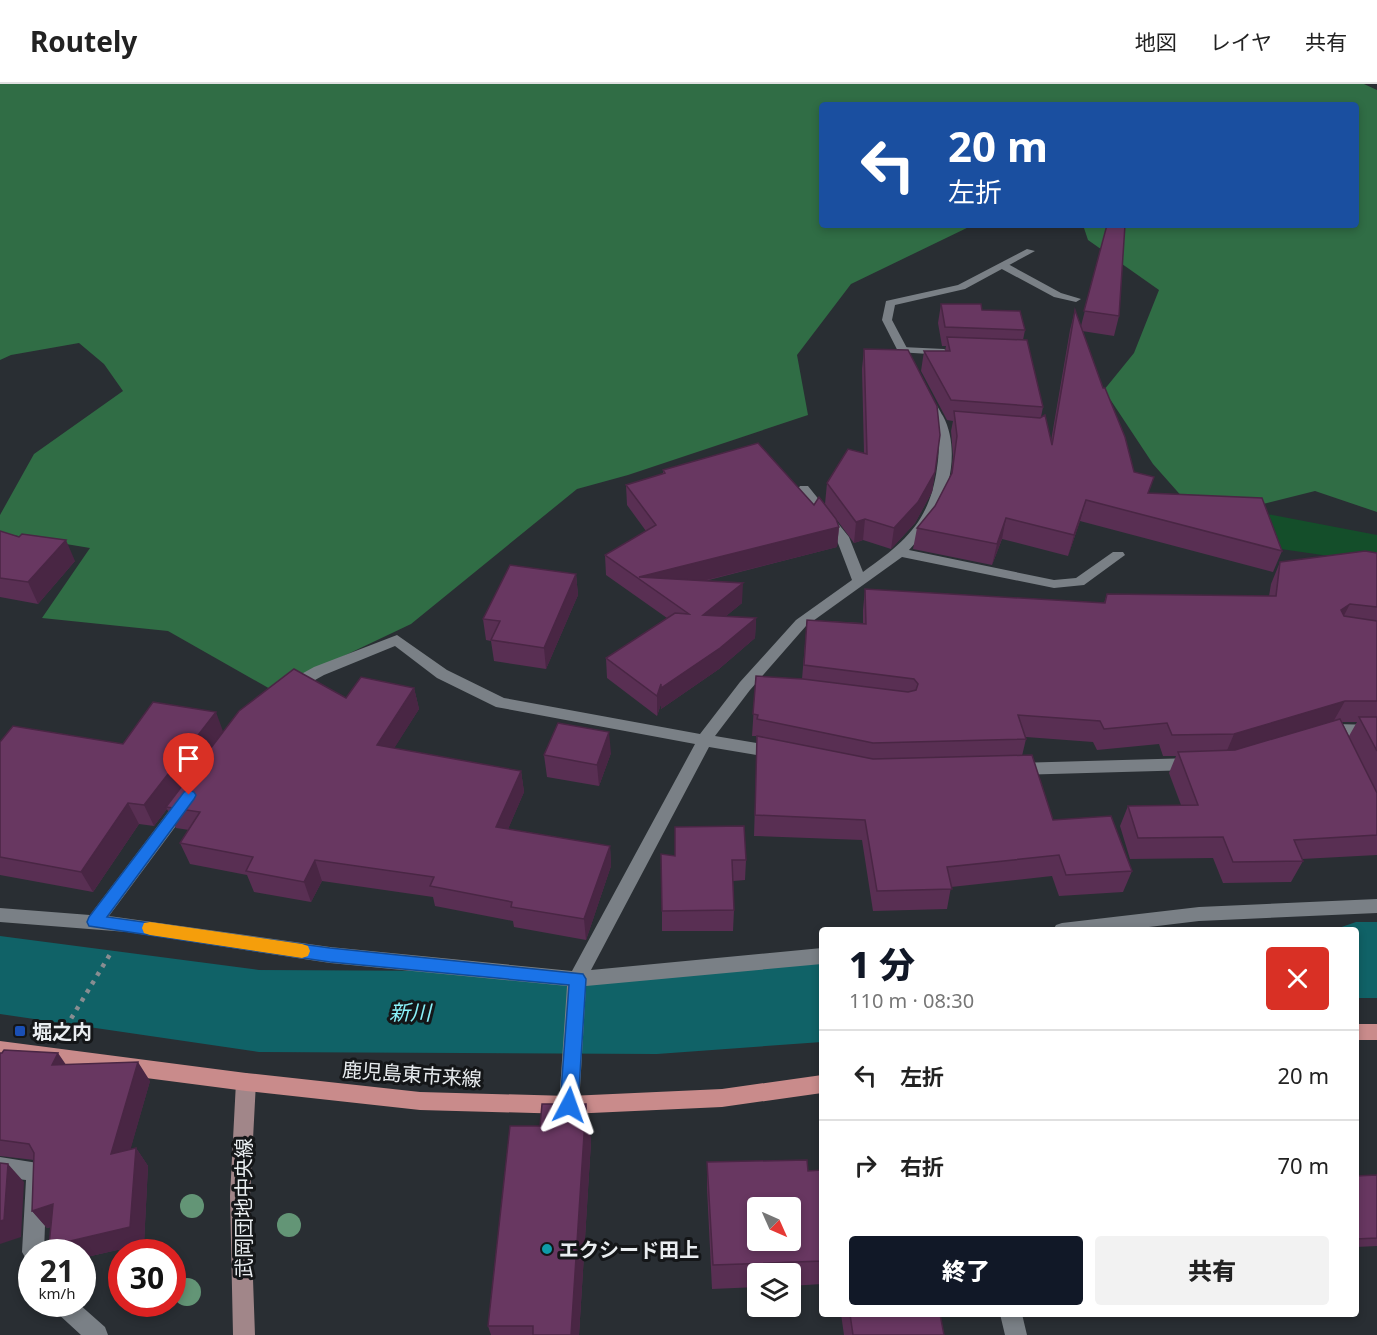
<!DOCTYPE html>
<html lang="ja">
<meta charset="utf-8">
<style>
body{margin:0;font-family:"Noto Sans","Noto Sans JP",sans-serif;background:#f2f2f2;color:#222;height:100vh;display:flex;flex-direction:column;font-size:22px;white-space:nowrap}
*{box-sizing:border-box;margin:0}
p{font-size:20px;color:#767676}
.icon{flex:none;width:33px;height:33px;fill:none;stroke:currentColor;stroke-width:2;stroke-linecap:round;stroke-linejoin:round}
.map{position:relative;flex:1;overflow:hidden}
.sheet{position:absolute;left:819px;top:843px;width:540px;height:390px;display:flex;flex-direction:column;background:#fff;border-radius:6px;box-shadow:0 3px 9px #0003}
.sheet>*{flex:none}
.banner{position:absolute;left:819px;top:18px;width:540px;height:126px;border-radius:6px;box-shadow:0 3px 9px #0003;background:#1a4fa0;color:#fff;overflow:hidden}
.needle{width:39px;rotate:135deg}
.fabs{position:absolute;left:747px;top:1113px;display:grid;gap:12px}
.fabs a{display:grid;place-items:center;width:54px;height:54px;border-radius:6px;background:#fff;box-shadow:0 3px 9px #0003;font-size:30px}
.speed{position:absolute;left:18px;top:1155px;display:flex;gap:12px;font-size:30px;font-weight:700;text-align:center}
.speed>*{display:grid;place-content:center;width:78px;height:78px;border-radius:50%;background:#fff;box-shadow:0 3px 9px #0003;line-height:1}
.speed small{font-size:15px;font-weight:400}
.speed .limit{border:9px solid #d22;background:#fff;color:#111}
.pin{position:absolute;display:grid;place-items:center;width:51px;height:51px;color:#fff;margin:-62px -26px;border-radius:50% 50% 50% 0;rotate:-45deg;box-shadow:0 0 6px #0007}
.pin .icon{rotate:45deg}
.me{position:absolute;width:66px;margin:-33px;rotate:4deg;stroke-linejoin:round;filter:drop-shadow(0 0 4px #0008)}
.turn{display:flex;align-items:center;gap:21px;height:126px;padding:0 30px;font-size:27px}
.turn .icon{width:78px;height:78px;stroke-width:2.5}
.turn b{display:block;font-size:42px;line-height:51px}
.round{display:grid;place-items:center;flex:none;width:63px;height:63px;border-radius:6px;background:#f2f2f2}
.summary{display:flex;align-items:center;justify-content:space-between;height:102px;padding:0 30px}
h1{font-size:36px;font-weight:800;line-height:45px;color:#111827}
.button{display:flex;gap:12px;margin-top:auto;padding:12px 30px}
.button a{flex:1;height:69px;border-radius:6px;background:#111827;color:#fff;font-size:24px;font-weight:800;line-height:69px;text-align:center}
.button a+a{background:#f2f2f2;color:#222}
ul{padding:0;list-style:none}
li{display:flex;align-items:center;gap:18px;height:90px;padding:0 30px;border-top:2px solid #e0e0e0}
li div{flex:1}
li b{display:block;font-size:22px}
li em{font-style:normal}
header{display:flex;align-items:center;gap:36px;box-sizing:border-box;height:84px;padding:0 30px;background:#fff;border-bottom:2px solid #e0e0e0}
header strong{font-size:28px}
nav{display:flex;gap:33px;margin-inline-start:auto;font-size:21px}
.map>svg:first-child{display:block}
.green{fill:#144e2a}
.forest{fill:#306d45}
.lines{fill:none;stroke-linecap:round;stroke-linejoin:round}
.river{fill:#106267;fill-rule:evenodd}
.path{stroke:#888d91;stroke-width:4.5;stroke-dasharray:4 6;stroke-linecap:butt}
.lane{fill:#7a8086;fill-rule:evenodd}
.street{fill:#7a8086;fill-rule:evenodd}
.secondary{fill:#a18689;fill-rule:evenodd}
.primary{fill:#c98b8b;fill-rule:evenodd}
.tree{fill:#639576}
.wall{fill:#592f53;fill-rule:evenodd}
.shaded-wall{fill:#492644}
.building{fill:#683761;stroke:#492644;stroke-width:1.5;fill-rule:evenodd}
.route{fill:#1a73e8;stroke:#114b97;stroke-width:1.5}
.slow{fill:#f59e0b}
.transit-dot{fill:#1a4fb4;stroke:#141618;stroke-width:2}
.culture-dot{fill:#0f9aa8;stroke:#141618;stroke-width:2}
.labels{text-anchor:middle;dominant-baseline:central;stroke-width:6;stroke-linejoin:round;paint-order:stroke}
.near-poi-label{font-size:20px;font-weight:bold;fill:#e9edf0;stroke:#141618;text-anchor:start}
.near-street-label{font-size:20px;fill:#e9edf0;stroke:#141618}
.near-water-label{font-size:21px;font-style:italic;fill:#8bf2fa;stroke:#141618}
</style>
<header>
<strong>Routely</strong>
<nav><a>地図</a><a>レイヤ</a><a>共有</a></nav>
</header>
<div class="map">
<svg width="1377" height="1251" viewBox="0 0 1377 1251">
<rect width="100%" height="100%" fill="#292e33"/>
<path class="green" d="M1267,430l110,21v28l-96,-14z"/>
<path class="forest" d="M0,0h1364l13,6v422l-62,-21 -68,17h-55l-39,-44 -49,-74 30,-37 25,-63 -71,-50 -5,-15h273v-120h-534v120h151l-122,59 -54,71 11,60 -180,60 -51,14 -166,135 -139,66 -104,-59 -126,-13 48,-70 -90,-15v-18l34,-61 89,-63 -19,-27 -25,-21 -68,12 -11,5z"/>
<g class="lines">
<path class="river" d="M1356,838h21v76h-21v-68h-23z
M0,852l259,34 398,2 165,-10v80l-165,12 -398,-2 -259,-38z"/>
<path class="path" d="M66,943l46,-76"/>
<path class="lane" d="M1000,180h8l53,29 20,6 -5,3 -22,-5 -54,-29z
M902,263l42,2 5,3 -5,3 -46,-3 -1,-2z"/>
<path class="street" d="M1027,165l8,2 -70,38 -70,16 -3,15 25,47 -6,3 -4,-1 -25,-49 4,-19 72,-16z
M929,315c7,2 10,11 14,17 18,33 6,83 -15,112 -6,8 -13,15 -19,22l145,30 22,-2 37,-26h10l2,3 -41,30 -30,3 -152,-31 -96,69 -56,64 -35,46 60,10 5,2 3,4 -3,4 -5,2 -66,-11 -118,223 231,-22v16l-236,22 -7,119 -3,6 -7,3 -7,-3 -3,-6 8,-119 -237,-23 -203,-31 -127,-10v-14l90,7 88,-116 6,-2 6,2 2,4 -2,4 -81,109 221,31 242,24 123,-227 -199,-37 -59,-29 -42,-32 -71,29 -27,15h-10l-2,-4 2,-4 27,-15 83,-32 50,35 57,28 196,36 40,-52 56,-62 56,-40 -16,-42 -36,-46 -2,-3 2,-3h8l41,51 14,35c42,-30 67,-51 74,-104 2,-13 3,-29 -1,-42 -2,-8 -9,-16 -13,-24z
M1334,640l43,1v12l-56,-1 -3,-4 3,-4z
M1193,674l6,2 2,4 -2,4 -6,2 -177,5 -6,-2 -2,-4 2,-4 6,-2z
M1377,815v14l-178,8 -75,9h-71l3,-5 6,-2 137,-16z
M0,1073l44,7 3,7 -3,81h-12v10l-6,-3 -4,-7 4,-72 -26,-3z
M53,1220h26l26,23 3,8h-27l-25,-23z
M1000,1230h22l5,21h-22z"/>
<path class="secondary" d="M246,989l7,3 3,6 -6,114 5,139h-22l-3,-139 6,-114 3,-6z"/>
<path class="primary" d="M1356,940h21v16h-21z
M0,957l246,32 174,19 149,4 153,-7 100,-14v18l-100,14 -153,7 -149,-4 -174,-19 -246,-32z"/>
</g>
<g class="tree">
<circle cx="192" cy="1122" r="12"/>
<circle cx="289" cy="1141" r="12"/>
<circle cx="187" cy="1208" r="14"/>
</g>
<path class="wall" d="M1107,141l12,91 -5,20 -32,-5 52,141 15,21 133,58 -9,21 -193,-51 -12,35 -66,-17 -10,26 -79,-16 4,-21 18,-22 16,-30 2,-20 -2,-25 2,-10 -6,-1 -26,-49 3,-20h21l1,-5h-4l-4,-23 3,-19 41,6 43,20 -2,10 20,67 -2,10 10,24 19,-111 5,-20 6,16z
M864,265l71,123 -3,20 -17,31 -24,26 -28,-9 -9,3 -29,-39 2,-21 37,-30 -2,-84z
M663,386l151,35 25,22 -2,20 -132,34 37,22 -16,13 30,2 -1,20 -36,31 -58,40v-5l-4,12 -50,-38 -1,-20 61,-40 -61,-43 -1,-20 41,-24 -19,-26 -1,-20 37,-11z
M0,447l75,30 -37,43 -38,-7z
M1377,469v302l-75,4 1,2 -12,21 -68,1 -10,-25 -83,1 -10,-33 8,-20 53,-1 -12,-32 7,-17h-13l-4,-12 -62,6 -4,-8 -67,-5v2l-4,17 31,64 79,51 -9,21 -64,4 -7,-20 -101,11 -4,22 -74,2 -11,-71 -108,-4 3,-95 -1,-5h-4l4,-60 46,3 5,-59 56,3v-13l2,-21 239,14 3,-9 162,2 2,-12 9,-22zM1342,638h15l-8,14z
M576,490l2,21 -32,74 -52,-8 -3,-20 -5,-1 -3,-21z
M414,604l5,21 -25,39 127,23 3,21 -16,37 102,17 1,20 -25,74 -72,-13 -1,-6 -78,-15 -2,-9 -111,-16 -11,21 -57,-10 -7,-17 -57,-11 -10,-21 9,-13 -13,-2 -9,-19 -13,17 -15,-2 -46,68 -93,-17v-133l123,2 100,-12 123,-34z
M611,669l-12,33 -52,-9 -3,-22z
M675,772l71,4 -1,20 -12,1 1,29 -1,21h-71v-20z
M0,969l150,28 -20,69 6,-2 12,18 -4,78 -62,14v-6h-27l-6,-6 2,-19 -4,1 -15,-17 2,-51 -34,-4z
M586,1020l5,38 -12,193h-88l-3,-9 52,-200z
M707,1078l101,9 14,-1v114l-32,2v-12h-32v13l-46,2 -5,-101z
M1377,1091v71l-21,1v-71z
M841,1230h99l4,21h-100z"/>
<path class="shaded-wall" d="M935,388l-3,20 -17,31 -24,26 3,-21z
M1086,416l-6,21 -12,35 6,-21z
M1006,434l-4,21 -10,26 5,-21z
M865,435l-2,21 -9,3 2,-21z
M839,443l-2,20 -178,45 -20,-15z
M66,456l9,21 -37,43 -10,-22z
M576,490l2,21 -32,74 -2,-21z
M743,499l-1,20 -39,32v-20z
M1350,520l-11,21 2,-15z
M756,534l-1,20 -36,31 -58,40v-5l-4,12v-20l4,-12z
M414,604l5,21 -36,57 -6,-21z
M1345,617l-12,21 -108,33 9,-21z
M216,628l8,22 -58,73 1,2 -13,17 -10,-21z
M609,648l2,21 -12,33 -2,-21z
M521,687l3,21 -24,56 -4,-21z
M128,719l11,21 -46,68 -12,-20z
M610,762l1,20 -25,74 -2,-21z
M315,776l7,21 -11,21 -7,-20z
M58,969l13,19 -19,-7z
M138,978l12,19 -26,91 -13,-18z
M586,1020l5,38 -12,193h-8z
M136,1064l12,18 -4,78 -62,14v-6h-27l-6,-6z
M8,1080l16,18 -3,55 -21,7v-23z
M53,1120l15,17 -21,7 -15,-17z"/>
<path class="building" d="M1107,141h18l-6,91 -35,-5z
M941,220h40l1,6 38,1 5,19 -80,-3z
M1075,226l28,78h2l20,49 9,35 20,5 -6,16 114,5 20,53 -196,-51 -12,35 -68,-17 -9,26 -80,-16 18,-22 17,-33 5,-37 -3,-25 86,7 5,-3 7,30z
M947,253l80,3 16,67 -92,-7 -27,-49h26z
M864,265l44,1 29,56 3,29 -5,37 -17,30 -24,26 -29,-9 -9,3 -29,-39 21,-34 19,5z
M758,359l56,62 5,-8 17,22 3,8 -200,50 104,6 -40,32 53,3 -36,30 -59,40v-4l-4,12 -51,-38 69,-45 14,1 -84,-59 51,-30 -30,-40 39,-12 -2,-3z
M0,447l19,6 3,-3 44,6 -38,42 -28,-4z
M1365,467l12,2v54l-27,-3 -9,6 3,6 33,5v80h-32l-111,33 -62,1 -5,-12 -63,6 -4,-8 -82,-6 8,24 -153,4 -116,-24 1,-4 -5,-1 3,-38 47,3 105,13 8,-2 2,-6 -4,-5 -110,-14 3,-45 59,4 -1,-35 240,14 2,-9 169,2 4,-34z
M510,481l66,9 -32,74 -53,-8 9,-19 -17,-2z
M294,585l52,29 15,-21 53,11 -37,57 144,26 -25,56 114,19 -26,73 -73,-12 1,-5 -82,-16 4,-9 -119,-17 -11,22 -58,-11 7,-14 -73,-14 20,-31 -34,-5 73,-96z
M153,618l63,10 -72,93 -16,-2 -47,69 -81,-15v-115l13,-16 110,18z
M1359,633h18v34z
M1340,635l37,74v42l-83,5 9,21 -70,1 -10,-25 -85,1 -10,-32 70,-1 -20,-53 57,-2z
M558,639l51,9 -12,33 -53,-10z
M757,652l116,23 159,-4 21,65 58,-4 21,55 -66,4 -7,-20 -112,12 5,22 -75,2 -12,-71 -110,-5z
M744,742l2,34h-14l2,50 -72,1 -1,-57 14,2v-29z
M4,966l54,3 -6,12 86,-3 -27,92 25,-6 -6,79 -81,19 4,-42 -21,7 2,-58 -5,-9 -29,-4v-87h2z
M542,1020h44l-15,231h-38v-9h-45l22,-200h30z
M807,1076l1,11 14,-1v91l-109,4 -6,-103zM758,1124h32v32h-32z
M0,1079l8,1 -4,56 -4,1z
M1377,1091v63l-21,1v-63z
M850,1230h90l4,21h-91z"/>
<path class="route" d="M189,706l5,2 2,3 -2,4 -87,118 223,31 253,26 3,5 -8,126 -3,6 -6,2 -6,-2 -3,-6 9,-120 -239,-23 -241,-36 -2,-4 2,-5 95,-125z"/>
<path class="slow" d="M150,838l152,22 6,2 2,5 -2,5 -6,2 -152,-23 -6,-2 -2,-5 2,-5z"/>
<rect class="transit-dot" x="14" y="941" width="12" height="12" rx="3"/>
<circle class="culture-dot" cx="547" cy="1165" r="6"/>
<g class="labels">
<g class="near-poi-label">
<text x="32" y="947">堀之内</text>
<text x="559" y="1165">エクシード田上</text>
</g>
<g class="near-street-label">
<text transform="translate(412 990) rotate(4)">鹿児島東市来線</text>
<text transform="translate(243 1124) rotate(-90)">武岡団地中央線</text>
</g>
<g class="near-water-label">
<text x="410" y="928">新川</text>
</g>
</g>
</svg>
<div class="fabs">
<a><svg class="needle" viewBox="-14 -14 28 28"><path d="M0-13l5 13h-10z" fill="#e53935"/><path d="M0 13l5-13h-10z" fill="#767676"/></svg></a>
<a><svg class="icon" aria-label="layers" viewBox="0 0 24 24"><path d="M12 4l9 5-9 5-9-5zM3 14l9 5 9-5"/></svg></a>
</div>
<div class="speed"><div>21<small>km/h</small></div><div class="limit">30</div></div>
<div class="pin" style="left:189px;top:711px;background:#d93025"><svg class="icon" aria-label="arrive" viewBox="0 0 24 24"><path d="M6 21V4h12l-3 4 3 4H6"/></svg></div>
<svg class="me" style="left:569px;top:1021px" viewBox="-20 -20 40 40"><path d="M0-17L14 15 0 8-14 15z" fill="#1a73e8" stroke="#fff" stroke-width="4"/></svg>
<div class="banner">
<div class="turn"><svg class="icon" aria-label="left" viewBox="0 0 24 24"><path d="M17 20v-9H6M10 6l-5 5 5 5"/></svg><div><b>20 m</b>左折</div></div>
</div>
<section class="sheet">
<div class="summary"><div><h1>1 分</h1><p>110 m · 08:30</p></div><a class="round" style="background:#d93025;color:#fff"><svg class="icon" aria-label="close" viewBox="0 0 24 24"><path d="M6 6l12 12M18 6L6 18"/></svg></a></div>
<ul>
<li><svg class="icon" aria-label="left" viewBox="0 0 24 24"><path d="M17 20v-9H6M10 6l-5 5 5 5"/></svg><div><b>左折</b></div><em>20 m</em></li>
<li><svg class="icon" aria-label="right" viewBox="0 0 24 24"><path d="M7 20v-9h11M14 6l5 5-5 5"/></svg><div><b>右折</b></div><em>70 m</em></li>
</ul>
<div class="button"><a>終了</a><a>共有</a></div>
</section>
</div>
